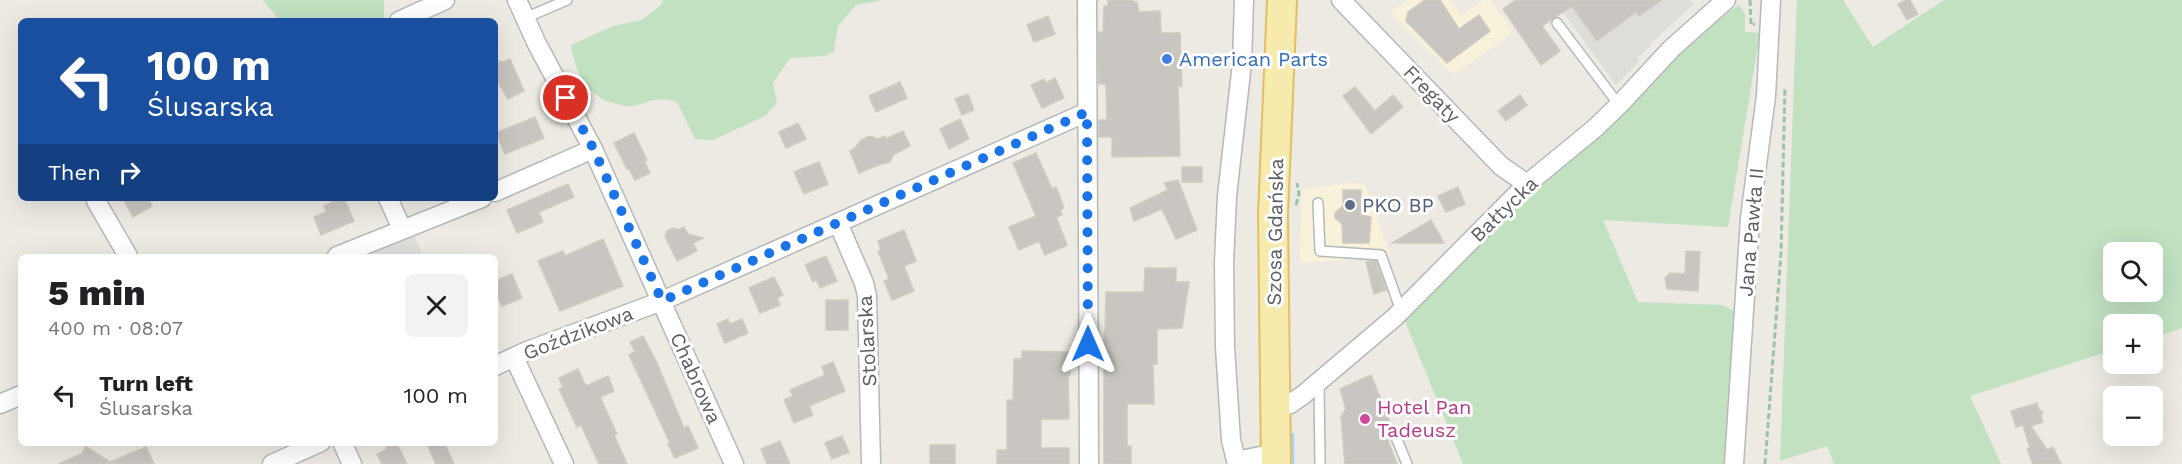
<!DOCTYPE html>
<meta charset="utf-8">
<style>
body{margin:0;font-family:"Work Sans",sans-serif;background:#f2f2f2;color:#202124;height:100vh;display:flex;flex-direction:column;font-size:22px;white-space:nowrap}
*{box-sizing:border-box;margin:0}
p{font-size:20px;color:#757577}
.icon{flex:none;width:33px;height:33px;fill:none;stroke:currentColor;stroke-width:2;stroke-linecap:round;stroke-linejoin:round}
.map{position:relative;flex:1;overflow:hidden}
.sheet{position:absolute;left:18px;top:254px;width:480px;height:192px;display:flex;flex-direction:column;background:#fff;border-radius:9px;box-shadow:0 6px 24px #0002}
.sheet>*{flex:none}
.hud{position:absolute;left:18px;top:18px;width:480px;height:183px;border-radius:9px;box-shadow:0 6px 24px #0002;background:#1a4fa0;color:#fff;overflow:hidden}
.tools{position:absolute;left:2103px;top:242px;display:grid;gap:12px}
.tools a{display:grid;place-items:center;width:60px;height:60px;border-radius:9px;background:#fff;box-shadow:0 6px 24px #0002;font-size:30px}
.pin{position:absolute;display:grid;place-items:center;width:51px;height:51px;color:#fff;margin:-26px;border:3px solid #fff;border-radius:50%;box-shadow:0 2px 6px #0007}
.me{position:absolute;width:66px;margin:-33px;rotate:0deg;stroke-linejoin:round;filter:drop-shadow(0 0 4px #0008)}
.turn{display:flex;align-items:center;gap:21px;height:126px;padding:0 30px;font-size:27px}
.turn .icon{width:78px;height:78px;stroke-width:2.5}
.turn b{display:block;font-size:42px;line-height:51px}
.then{display:flex;align-items:center;height:57px;padding:0 30px;background:#0003;gap:12px;font-size:22px}
.round{display:grid;place-items:center;flex:none;width:63px;height:63px;border-radius:9px;background:#f2f2f2}
.headline{display:flex;align-items:center;justify-content:space-between;height:102px;padding:0 30px}
h1{font-size:36px;font-weight:800;line-height:45px}
ul{padding:0;list-style:none}
li{display:flex;align-items:center;gap:18px;height:78px;padding:0 30px}
li div{flex:1}
li b{display:block;font-size:22px}
li em{font-style:normal}
.map>svg:first-child{display:block}
.commercial{fill:#f9f2da}
.industrial{fill:#dfddda}
.green{fill:#c1e1c1;fill-rule:evenodd}
.lines{fill:none;stroke-linecap:round;stroke-linejoin:round}
.stream{stroke:#a9d3f5;stroke-width:4.5}
.building{fill:#c9c6c1;stroke:#d0cbc1;stroke-width:1.5}
.service-casing{stroke:#b5b8bb;stroke-width:12}
.minor-casing{stroke:#b5b8bb;stroke-width:21}
.primary-casing{stroke:#e1bf66;stroke-width:32}
.path{stroke:#9cc1a6;stroke-width:3;stroke-dasharray:6 3;stroke-linecap:butt}
.service{stroke:#fff;stroke-width:9}
.minor{stroke:#fff;stroke-width:18}
.primary{stroke:#f6eaad;stroke-width:28}
.route{stroke:#1a73e8;stroke-width:10;stroke-dasharray:0 18}
.shop-dot{fill:#3f7fe0;stroke:#fff;stroke-width:2}
.service-dot{fill:#5c6f8a;stroke:#fff;stroke-width:2}
.hotel-dot{fill:#d1479c;stroke:#fff;stroke-width:2}
.labels{text-anchor:middle;dominant-baseline:central;stroke-width:6;stroke-linejoin:round;paint-order:stroke}
.shop-label{font-size:20px;fill:#366cbe;stroke:#fff;text-anchor:start}
.street-label{font-size:20px;fill:#5b5e61;stroke:#fff}
.service-label{font-size:20px;fill:#4e5e75;stroke:#fff;text-anchor:start}
.hotel-label{font-size:20px;fill:#b23c85;stroke:#fff;text-anchor:start}
</style>
<div class="map">
<svg width="2182" height="464" viewBox="0 0 2182 464">
<rect width="100%" height="100%" fill="#eceae2"/>
<path class="commercial" d="M1408,0h43l11,15 22,-15h6l23,32 -59,43 -64,-62z
M1350,183l15,1 26,73 -92,6 4,-74z"/>
<path class="industrial" d="M1554,0h137l3,4 -43,39 -1,3 -12,11 1,5 -23,23z
M414,235l9,21h-51l-1,-2z"/>
<path class="green" d="M263,0h121v20l-104,1z
M663,0h221l-28,5 -18,21 -4,25 -9,5 -35,2 -17,25 4,20 -12,13 -52,24 -18,-1 -18,-37c-24,-7 -25,1 -46,4 -5,1 -10,-1 -14,-2 -29,-6 -42,-31 -46,-59l42,-19 29,-6 20,-16z
M1797,0h46l30,47 71,-47h238v328l-29,10 -1,-14h-38l-1,26 -143,46 31,68h-167l-7,-18 -47,15zM2114,252h38v39h-38z
M1739,5l6,9v18l15,1 -32,194 -125,-7 35,82 85,3 11,6 -8,153h-263l-60,-148 298,-285z"/>
<g class="lines">
<path class="stream" d="M1292,435v29"/>
</g>
<path class="building" d="M1108,0h25v2h4l2,10 21,-1 1,22h19l2,53h-4l2,70 -68,1v-20h-13v-17h8l-1,-36h-7l-1,-52h5l1,-26h4z
M1425,0h15l19,29 20,-14 11,16 -43,32 -41,-42 2,-9z
M1516,0h146l-23,16 -3,-4 -39,29 -25,-35 -30,20 18,25 -19,14 -38,-56z
M1906,0h4l8,14 -11,6 -9,-16z
M1048,16l7,18 -21,8 -7,-17z
M510,59l14,32 -16,8 -13,-22v-11l4,-5 4,1z
M1055,78l9,20 -22,10 -11,-23 13,-6 2,4z
M900,82l7,16 -31,14 -7,-16z
M1355,87l20,24 18,-16 10,12 -32,27 -28,-38z
M968,94l6,16 -12,5 -7,-16z
M1520,95l7,10 -21,16 -8,-10z
M535,117l9,21 -39,16 -9,-21z
M960,119l9,20 -20,10 -9,-20z
M798,123l8,16 -20,9 -7,-16z
M903,131l7,15 -17,9 -3,7 -9,2 -22,9 -9,-22 5,-3 6,-8 9,-4 8,3 7,-3 1,3z
M634,133l13,27 -3,1 6,12 -15,7 -6,-11h-2l-13,-26z
M1036,153l16,36 4,-2 8,21 -4,2 2,5 -6,2 11,28 -22,10 -6,-14 -20,9 -10,-23 27,-11 -23,-53z
M819,162l9,22 -24,10 -10,-22z
M1182,167h20v15h-20z
M1178,180l19,50 -21,9 -14,-30 -28,12 -4,-13 38,-18 -4,-7z
M568,184l6,13 -35,15 4,10 -26,11 -10,-23z
M1458,187l7,17 -19,8 -8,-16z
M1343,190h18v25l10,2 -2,26h-26l-1,-19 -7,-6v-5l8,-7z
M123,198h25l4,8 -19,11z
M340,198h4l10,23 -33,14 -7,-18 12,-5 -2,-6z
M1431,220l13,23h-52z
M684,227l4,7 15,4 -10,5 4,8 -20,10 -12,-25 2,-5 6,-3 5,2z
M904,230l12,31 -12,5 10,25 -22,9 -8,-19 5,-2 -11,-28 3,-1 -3,-9z
M603,239l20,47 -63,25 -22,-50 25,-10 2,5z
M1686,251l14,1 -2,39 -31,-2 -2,-11 5,-5 15,1z
M826,256l11,25 -17,7 -4,-8 -3,2 -8,-17z
M1370,261h6l10,29 -12,4 -8,-32z
M1145,268h31v14h13l-7,46 -25,1v35h-4l1,40h-27v42h4v18h-27v-130h1l1,-42h38z
M512,274l10,24 -20,8 -7,-16v-9z
M774,277l9,18 -6,3 3,7 -20,8 -11,-25z
M826,300h22v30h-22z
M728,319l2,5 12,-5 6,14 -23,10 -8,-19z
M643,336l14,27 27,65 4,-2 10,22 -23,10 -7,-14 2,-1 -41,-88 6,-3 -5,-10z
M1022,351l48,1v23h-2l1,44h-28v29h28v16h-72v-14h10v-50h6l1,-41h8z
M833,362l12,29 -36,15 4,9 -19,8 -10,-23 9,-4 -3,-6 35,-15 -3,-8z
M578,369l8,17 22,-10 6,15 -14,6 17,37 -3,1 13,29h-28l-18,-39 -4,2 -18,-38 4,-2 -4,-9z
M1371,375l19,47 -8,3 15,39h-52l-4,-48 5,-7 -6,-20z
M2037,403l2,7 4,2 -2,4 2,6 -12,4 16,24 6,-3 8,17h-28l-6,-15 3,-1 -7,-23 -7,2 -5,-16z
M842,436l7,16 -17,7 -7,-16z
M780,441l10,23h-23l-6,-15z
M426,442h18l10,22h-18z
M387,444l5,3 5,-3 10,20h-25l-5,-10 9,-4z
M930,445h25v19h-25z
M85,446l25,16 36,-15 8,17h-96l25,-11z"/>
<g class="lines">
<g class="service-casing">
<path id="service" d="M525,18l42,-18
M1557,23l62,82
M1318,203l2,48 61,4 20,56
M1319,383l1,81
M1393,430l14,34"/>
</g>
<g class="minor-casing">
<path id="minor" d="M517,0l20,44 56,105 141,315
M1087,0l2,464
M1341,0l160,166 26,18
M399,21l46,-21
M495,192l98,-43
M388,198l14,31
M96,201l32,55
M838,223l26,60 3,13 4,168
M337,256l145,-58
M514,357l50,107
M495,366l32,-15 135,-50 425,-189
M0,404l21,-9
M1275,409l15,-5 13,-9 92,-78 132,-133 67,-55 25,-24 53,-57 54,-48
M342,442l10,22
M272,464l49,-22
M1237,464l-6,-24 -6,-93 -1,-84 3,-67 15,-133 2,-63
M1237,464l9,-5 29,-6
M1734,464l16,-246 16,-122 5,-96"/>
</g>
<g class="primary-casing">
<path id="primary" d="M1276,464l-3,-249 9,-215"/>
</g>
<path class="path" d="M1750,0l1,25 4,-1
M1296,205l3,-11 -2,-11
M1765,464l16,-211 4,-166"/>
<use href="#service" class="service"/>
<use href="#minor" class="minor"/>
<use href="#primary" class="primary"/>
</g>
<g class="lines">
<path class="route" d="M566,98l27,50 69,153 425,-189 1,232"/>
</g>
<circle class="shop-dot" cx="1167" cy="59" r="6"/>
<circle class="service-dot" cx="1350" cy="205" r="6"/>
<circle class="hotel-dot" cx="1365" cy="419" r="6"/>
<g class="labels">
<g class="shop-label">
<text x="1179" y="59">American Parts</text>
</g>
<g class="street-label">
<text transform="translate(1432 94) rotate(46)">Fregaty</text>
<text transform="translate(1504 209) rotate(-44)">Bałtycka</text>
<text transform="translate(1275 232) rotate(-89)">Szosa Gdańska</text>
<text transform="translate(1751 232) rotate(-85)">Jana Pawła II</text>
<text transform="translate(578 333) rotate(-21)">Goździkowa</text>
<text transform="translate(867 341) rotate(-93)">Stolarska</text>
<text transform="translate(696 378) rotate(66)">Chabrowa</text>
</g>
<g class="service-label">
<text x="1362" y="205">PKO BP</text>
</g>
<g class="hotel-label">
<text x="1377" y="407">Hotel Pan<tspan x="1377" dy="23">Tadeusz</tspan></text>
</g>
</g>
</svg>
<div class="tools">
<a><svg class="icon" aria-label="search" viewBox="0 0 24 24"><circle cx="10" cy="10" r="6"/><path d="M15 15l6 6"/></svg></a>
<a>+</a>
<a>−</a>
</div>
<div class="pin" style="left:566px;top:98px;background:#d93025"><svg class="icon" aria-label="arrive" viewBox="0 0 24 24"><path d="M6 21V4h12l-3 4 3 4H6"/></svg></div>
<svg class="me" style="left:1088px;top:344px" viewBox="-20 -20 40 40"><path d="M0-17L14 15 0 8-14 15z" fill="#1a73e8" stroke="#fff" stroke-width="4"/></svg>
<div class="hud">
<div class="turn"><svg class="icon" aria-label="left" viewBox="0 0 24 24"><path d="M17 20v-9H6M10 6l-5 5 5 5"/></svg><div><b>100 m</b>Ślusarska</div></div>
<div class="then">Then<svg class="icon" aria-label="right" viewBox="0 0 24 24"><path d="M7 20v-9h11M14 6l5 5-5 5"/></svg></div>
</div>
<section class="sheet">
<div class="headline"><div><h1>5 min</h1><p>400 m · 08:07</p></div><a class="round"><svg class="icon" aria-label="close" viewBox="0 0 24 24"><path d="M6 6l12 12M18 6L6 18"/></svg></a></div>
<ul>
<li><svg class="icon" aria-label="left" viewBox="0 0 24 24"><path d="M17 20v-9H6M10 6l-5 5 5 5"/></svg><div><b>Turn left</b><p>Ślusarska</p></div><em>100 m</em></li>
</ul>
</section>
</div>
